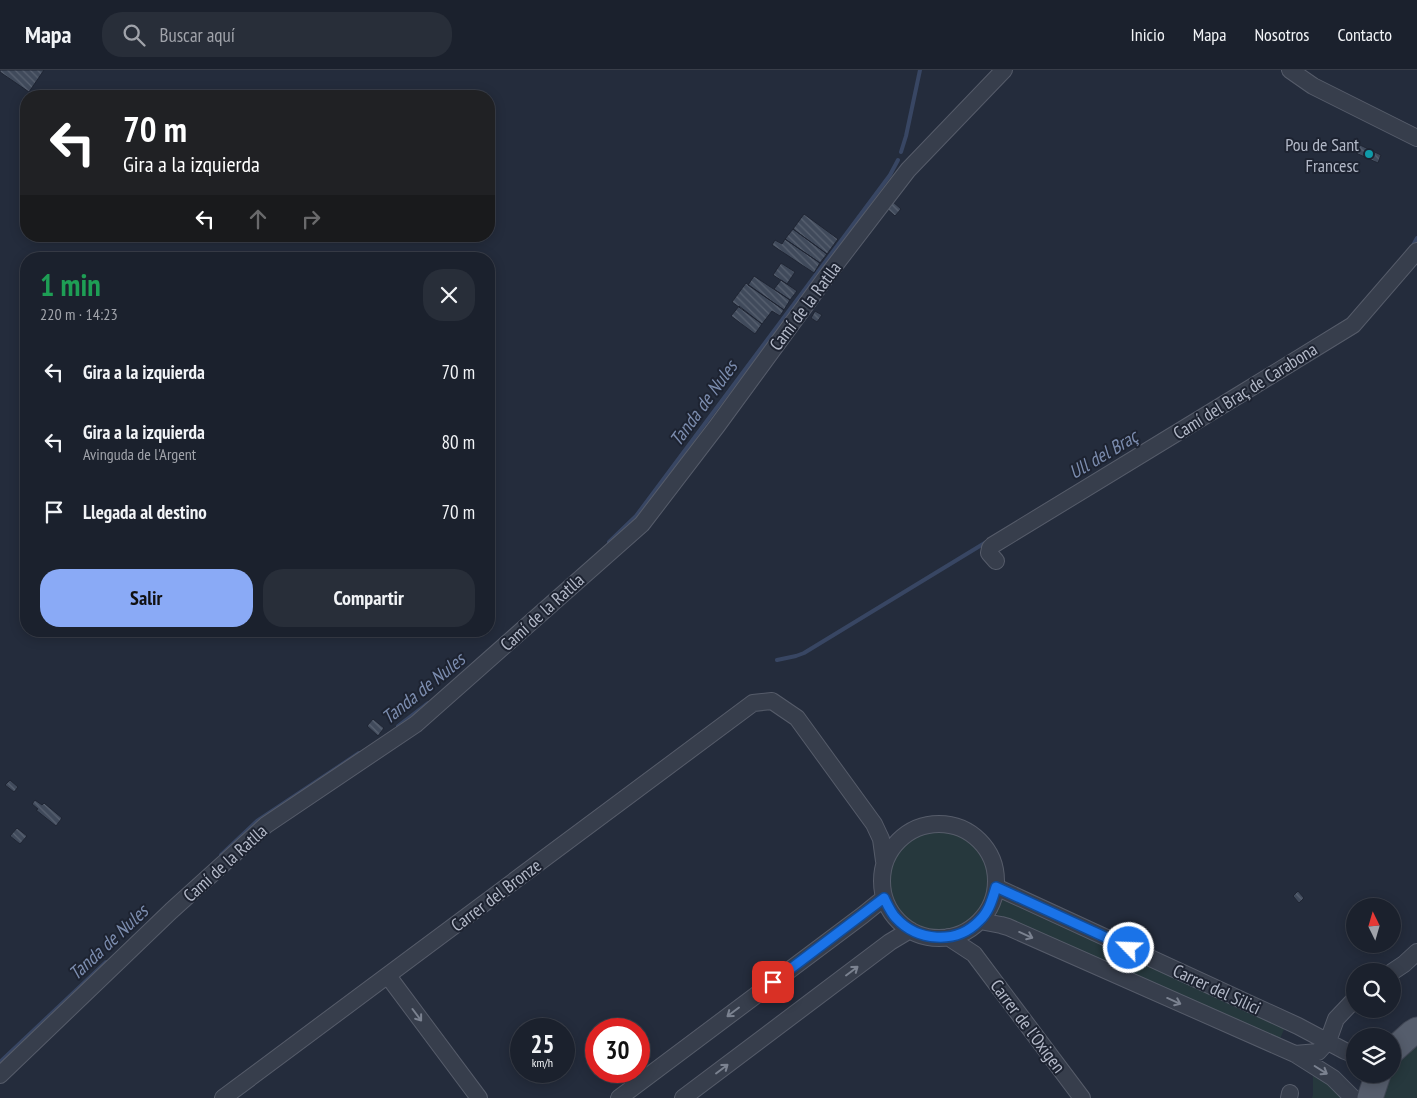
<!DOCTYPE html>
<html lang="es">
<meta charset="utf-8">
<style>
body{margin:0;font-family:"PT Sans Narrow",sans-serif;background:#282e39;color:#f1f3f6;height:100vh;display:flex;flex-direction:column;font-size:19px;white-space:nowrap}
*{box-sizing:border-box;margin:0}
p{font-size:16px;color:#a0a3aa}
.icon{flex:none;width:28px;height:28px;fill:none;stroke:currentColor;stroke-width:2;stroke-linecap:round;stroke-linejoin:round}
.map{position:relative;flex:1;overflow:hidden}
.drawer{position:absolute;left:20px;top:182px;width:475px;height:385px;display:flex;flex-direction:column;background:#1b212d;border-radius:20px;box-shadow:0 2px 12px #0003,0 0 0 1px #393e49}
.drawer>*{flex:none}
.hud{position:absolute;left:20px;top:20px;width:475px;height:152px;border-radius:20px;box-shadow:0 2px 12px #0003,0 0 0 1px #393e49;background:#202124;color:#fff;overflow:hidden}
.needle{width:32px;rotate:355deg}
.fabs{position:absolute;left:1346px;top:828px;display:grid;gap:10px}
.fabs a{display:grid;place-items:center;width:55px;height:55px;border-radius:50%;background:#1b212d;box-shadow:0 2px 12px #0003,0 0 0 1px #393e49;font-size:25px}
.speed{position:absolute;left:510px;top:948px;display:flex;gap:10px;font-size:25px;font-weight:700;text-align:center}
.speed>*{display:grid;place-content:center;width:65px;height:65px;border-radius:50%;background:#1b212d;box-shadow:0 2px 12px #0003,0 0 0 1px #393e49;line-height:1}
.speed small{font-size:12px;font-weight:400}
.speed .limit{border:8px solid #d22;background:#fff;color:#111}
.pin{position:absolute;display:grid;place-items:center;width:42px;height:42px;color:#fff;margin:-21px;border-radius:10px;box-shadow:0 2px 8px #0006}
.me{position:absolute;width:55px;margin:-28px;rotate:294deg;stroke-linejoin:round;filter:drop-shadow(0 0 4px #0008)}
.turn{display:flex;align-items:center;gap:18px;height:105px;padding:0 20px;font-size:22px}
.turn .icon{width:65px;height:65px;stroke-width:2.5}
.turn b{display:block;font-size:35px;line-height:42px}
.lanes{display:flex;align-items:center;height:48px;padding:0 20px;background:#0003;justify-content:center;gap:25px;direction:ltr}
.lanes .off{opacity:.35}
.round{display:grid;place-items:center;flex:none;width:52px;height:52px;border-radius:20px;background:#282e39}
.head{display:flex;align-items:center;justify-content:space-between;height:85px;padding:0 20px}
h1{font-size:30px;font-weight:700;line-height:38px;color:#1e9e55}
.cta{display:flex;gap:10px;margin-top:auto;padding:10px 20px}
.cta a{flex:1;height:58px;border-radius:20px;background:#8aaaf6;color:#111;font-size:20px;font-weight:700;line-height:58px;text-align:center}
.cta a+a{background:#282e39;color:#f1f3f6}
ul{padding:0;list-style:none}
li{display:flex;align-items:center;gap:15px;height:70px;padding:0 20px}
li div{flex:1}
li b{display:block;font-size:19px}
li em{font-style:normal}
header{display:flex;align-items:center;gap:30px;box-sizing:border-box;height:70px;padding:0 25px;background:#1b212d;border-bottom:1px solid #393e49}
header strong{font-size:24px}
nav{display:flex;gap:28px;margin-inline-start:auto;font-size:18px}
.search{width:350px;height:45px;background:#282e39;display:flex;align-items:center;gap:12px;box-sizing:border-box;padding:0 18px;border-radius:20px;color:#a0a3aa;font-size:19px}
.map>svg:first-child{display:block}
.green{fill:#26383d}
.lines{fill:none;stroke-linecap:round;stroke-linejoin:round}
.stream{stroke:#384663;stroke-width:4}
.building{fill:url(#building-back-hatch);stroke:#1f2533}
.minor-casing{stroke:#565c6a;stroke-width:18}
.primary-casing{stroke:#414755;stroke-width:27}
.minor{stroke:#373e4c;stroke-width:16}
.primary{stroke:#555d6c;stroke-width:25}
.oneway{stroke:#7b8290}
.route-casing{stroke:#114b97;stroke-width:12}
.route{stroke:#1a73e8;stroke-width:9}
.culture-dot{fill:#0f9aa8;stroke:#1d2331;stroke-width:2}
.labels{text-anchor:middle;dominant-baseline:central;stroke-width:4;stroke-linejoin:round;paint-order:stroke}
.poi-label{font-size:18px;fill:#b3b9c8;stroke:#1d2331;text-anchor:end}
.street-label{font-size:18px;fill:#b3b9c8;stroke:#1d2331}
.water-label{font-size:19px;font-style:italic;fill:#7c8daf;stroke:#1d2331}
</style>
<header>
<strong>Mapa</strong>
<div class="search"><svg class="icon" aria-label="search" viewBox="0 0 24 24"><circle cx="10" cy="10" r="6"/><path d="M15 15l6 6"/></svg>Buscar aquí</div>
<nav><a>Inicio</a><a>Mapa</a><a>Nosotros</a><a>Contacto</a></nav>
</header>
<div class="map">
<svg width="1417" height="1028" viewBox="0 0 1417 1028">
<defs>
<pattern id="building-back-hatch" width="6" height="6" patternUnits="userSpaceOnUse" patternTransform="scale(1.25)"><rect width="6" height="6" fill="#404a5b"/><path d="M-1 5l2 2M0 0l6 6M5-1l2 2" fill="none" stroke="#596271"/></pattern>
</defs>
<rect width="100%" height="100%" fill="#242c3c"/>
<path class="green" d="M890 811a49 49 0 1 1 98 0a49 49 0 1 1-98 0Z
M1003,827l283,128 -7,16 -283,-127z
M1417,972v56h-37l8,-24h4l1,-7 2,-4z
M1313,1000l35,28h-36l1,-3z"/>
<g class="lines">
<path class="stream" d="M901,82l5,-16 14,-66
M1412,177l5,-9
M609,472l27,-26 254,-341 8,-15
M777,590l19,-4 8,-3 184,-112
M398,656l30,-23
M221,785l36,-34 102,-68
M0,992l106,-100"/>
</g>
<path class="building" d="M0,0h44l-15,22 -29,-20z
M1360,75l21,10 -3,8 -22,-10z
M892,131l9,8 -6,7 -9,-8z
M804,144l34,25 -11,15 -34,-25z
M793,159l34,25 -7,9 -35,-24z
M785,169l35,24 -6,10 -42,-28 3,-5 7,4z
M781,193l14,9 -8,12 -14,-9z
M754,206l36,24 -6,10 -36,-25z
M781,210l16,11 -7,9 -16,-11z
M746,213l38,27 -4,6 -8,-5 -10,13 -30,-22z
M739,236l23,18 -7,10 -24,-18z
M815,241l7,4 -5,7 -6,-4z
M373,649l11,9 -6,8 -11,-10z
M10,710l8,7 -4,5 -9,-7z
M35,730l7,5 2,-2 18,15 -6,8 -20,-16 2,-1 -6,-5z
M17,758l10,8 -7,8 -10,-8z
M1298,821l6,7 -5,5 -6,-7z"/>
<g class="lines">
<g class="minor-casing">
<path id="minor" d="M1290,0l23,16 104,52
M996,491l-7,-8 1,-5 3,-3 246,-150 114,-70 64,-74
M882 811a57 57 0 1 1 114 0a57 57 0 1 1-114 0Z
M996,817l302,139 47,25 10,4
M980,851l21,4 7,2 287,127 38,24 20,20
M948,867l26,17 108,144
M1392,902l12,-8 13,-12
M388,906l91,122
M1295,984l23,-2 10,-11 8,-22 19,-20
M0,1005l171,-164 95,-86 150,-101 226,-200 75,-98 112,-153 79,-103 96,-100
M223,1028l530,-395 19,-2 25,17 77,106 7,15 3,22
M619,1028l244,-183 21,-17
M683,1028l207,-156 20,-12
M1289,1028l1,-5"/>
</g>
<g class="primary-casing">
<path id="primary" d="M1392,981l20,-18 5,-3
M1370,1028l8,-24"/>
</g>
<use href="#minor" class="minor"/>
<use href="#primary" class="primary"/>
</g>
<defs><path id="oneway-shaft" d="M-6 0H5M1.5-3L5.5 0L1.5 3" fill="none" stroke-width="1.6" stroke-linecap="round" stroke-linejoin="round" transform="scale(1.25)"/></defs>
<g class="oneway">
<use href="#oneway-shaft" transform="translate(1026 865) rotate(24)"/>
<use href="#oneway-shaft" transform="translate(852 901) rotate(-37)"/>
<use href="#oneway-shaft" transform="translate(1174 931) rotate(24)"/>
<use href="#oneway-shaft" transform="translate(733 942) rotate(143)"/>
<use href="#oneway-shaft" transform="translate(417 945) rotate(53)"/>
<use href="#oneway-shaft" transform="translate(722 999) rotate(-37)"/>
<use href="#oneway-shaft" transform="translate(1321 1000) rotate(32)"/>
</g>
<g class="lines">
<g class="route-casing">
<path id="route" d="M773,912l111,-84c3,6 7,15 12,20 21,23 60,27 83,3 10,-9 13,-21 17,-34l133,61"/>
</g>
<use href="#route" class="route"/>
</g>
<circle class="culture-dot" cx="1369" cy="84" r="5"/>
<g class="labels">
<g class="poi-label">
<text x="1359" y="74">Pou de Sant<tspan x="1359" dy="21">Francesc</tspan></text>
</g>
<g class="street-label">
<text transform="translate(805 236) rotate(-53)">Camí de la Ratlla</text>
<text transform="translate(1245 321) rotate(-32)">Camí del Braç de Carabona</text>
<text transform="translate(542 542) rotate(-42)">Camí de la Ratlla</text>
<text transform="translate(225 793) rotate(-42)">Camí de la Ratlla</text>
<text transform="translate(496 825) rotate(-37)">Carrer del Bronze</text>
<text transform="translate(1217 919) rotate(25)">Carrer del Silici</text>
<text transform="translate(1028 956) rotate(53)">Carrer de l'Oxigen</text>
</g>
<g class="water-label">
<text transform="translate(703 333) rotate(-54)">Tanda de Nules</text>
<text transform="translate(1103 384) rotate(-31)">Ull del Braç</text>
<text transform="translate(423 618) rotate(-39)">Tanda de Nules</text>
<text transform="translate(108 872) rotate(-43)">Tanda de Nules</text>
</g>
</g>
</svg>
<div class="fabs">
<a><svg class="needle" viewBox="-14 -14 28 28"><path d="M0-13l5 13h-10z" fill="#e53935"/><path d="M0 13l5-13h-10z" fill="#a0a3aa"/></svg></a>
<a><svg class="icon" aria-label="search" viewBox="0 0 24 24"><circle cx="10" cy="10" r="6"/><path d="M15 15l6 6"/></svg></a>
<a><svg class="icon" aria-label="layers" viewBox="0 0 24 24"><path d="M12 4l9 5-9 5-9-5zM3 14l9 5 9-5"/></svg></a>
</div>
<div class="speed"><div>25<small>km/h</small></div><div class="limit">30</div></div>
<div class="pin" style="left:773px;top:912px;background:#d93025"><svg class="icon" aria-label="arrive" viewBox="0 0 24 24"><path d="M6 21V4h12l-3 4 3 4H6"/></svg></div>
<svg class="me" style="left:1129px;top:878px" viewBox="-20 -20 40 40"><circle r="17" fill="#1a73e8" stroke="#fff" stroke-width="3"/><path d="M0-11L8 9 0 5-8 9z" fill="#fff"/></svg>
<div class="hud">
<div class="turn"><svg class="icon" aria-label="left" viewBox="0 0 24 24"><path d="M17 20v-9H6M10 6l-5 5 5 5"/></svg><div><b>70 m</b>Gira a la izquierda</div></div>
<div class="lanes"><svg class="icon" aria-label="left" viewBox="0 0 24 24"><path d="M17 20v-9H6M10 6l-5 5 5 5"/></svg><svg class="icon off" aria-label="ahead" viewBox="0 0 24 24"><path d="M12 20V5M6 11l6-6 6 6"/></svg><svg class="icon off" aria-label="right" viewBox="0 0 24 24"><path d="M7 20v-9h11M14 6l5 5-5 5"/></svg></div>
</div>
<section class="drawer">
<div class="head"><div><h1>1 min</h1><p>220 m · 14:23</p></div><a class="round"><svg class="icon" aria-label="close" viewBox="0 0 24 24"><path d="M6 6l12 12M18 6L6 18"/></svg></a></div>
<ul>
<li><svg class="icon" aria-label="left" viewBox="0 0 24 24"><path d="M17 20v-9H6M10 6l-5 5 5 5"/></svg><div><b>Gira a la izquierda</b></div><em>70 m</em></li>
<li><svg class="icon" aria-label="left" viewBox="0 0 24 24"><path d="M17 20v-9H6M10 6l-5 5 5 5"/></svg><div><b>Gira a la izquierda</b><p>Avinguda de l'Argent</p></div><em>80 m</em></li>
<li><svg class="icon" aria-label="arrive" viewBox="0 0 24 24"><path d="M6 21V4h12l-3 4 3 4H6"/></svg><div><b>Llegada al destino</b></div><em>70 m</em></li>
</ul>
<div class="cta"><a>Salir</a><a>Compartir</a></div>
</section>
</div>
